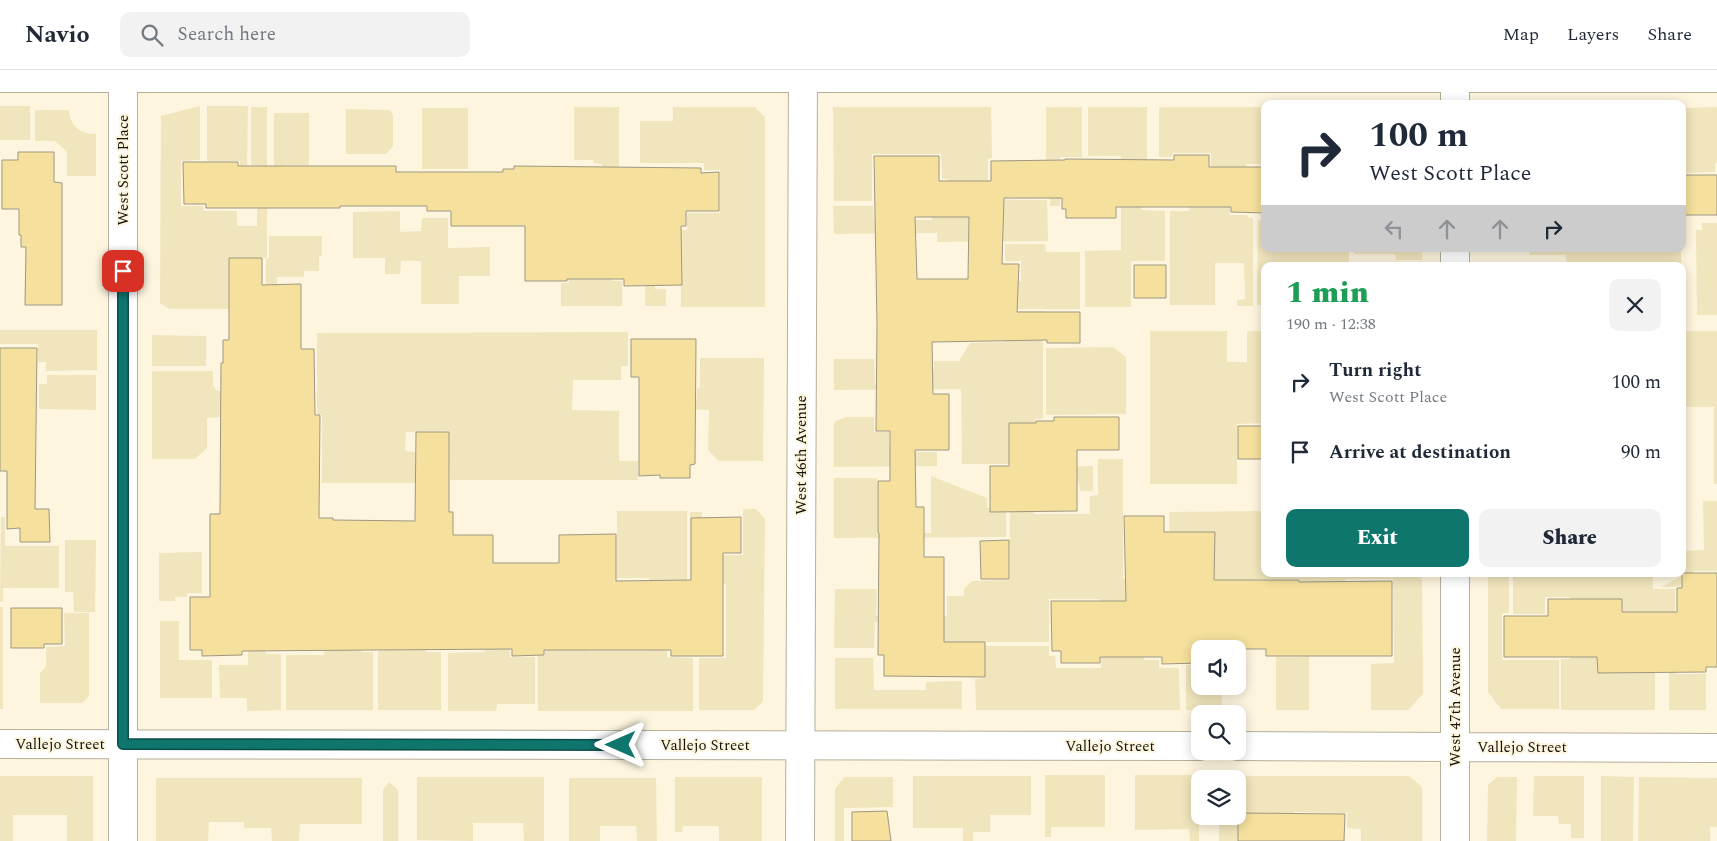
<!DOCTYPE html>
<meta charset="utf-8">
<style>
body{margin:0;font-family:Spectral,serif;background:#f2f2f3;color:#1f2937;height:100vh;display:flex;flex-direction:column;font-size:19px;white-space:nowrap}
*{box-sizing:border-box;margin:0}
p{font-size:16px;color:#747a83}
.icon{flex:none;width:28px;height:28px;fill:none;stroke:currentColor;stroke-width:2;stroke-linecap:round;stroke-linejoin:round}
.map{position:relative;flex:1;overflow:hidden}
.panel{position:absolute;left:1261px;top:192px;width:425px;height:315px;display:flex;flex-direction:column;background:#fff;border-radius:10px;box-shadow:0 2px 12px #0003}
.panel>*{flex:none}
.guide{position:absolute;left:1261px;top:30px;width:425px;height:152px;border-radius:10px;box-shadow:0 2px 12px #0003;background:#fff;color:#1f2937;overflow:hidden}
.tools{position:absolute;left:1191px;top:570px;display:grid;gap:10px}
.tools a{display:grid;place-items:center;width:55px;height:55px;border-radius:10px;background:#fff;box-shadow:0 2px 12px #0003;font-size:25px}
.pin{position:absolute;display:grid;place-items:center;width:42px;height:42px;color:#fff;margin:-21px;border-radius:10px;box-shadow:0 2px 8px #0006}
.me{position:absolute;width:55px;margin:-28px;rotate:270deg;stroke-linejoin:round;filter:drop-shadow(0 0 4px #0008)}
.turn{display:flex;align-items:center;gap:18px;height:105px;padding:0 25px;font-size:22px}
.turn .icon{width:65px;height:65px;stroke-width:2.5}
.turn b{display:block;font-size:35px;line-height:42px}
.lanes{display:flex;align-items:center;height:48px;padding:0 25px;background:#0003;justify-content:center;gap:25px;direction:ltr}
.lanes .off{opacity:.35}
.round{display:grid;place-items:center;flex:none;width:52px;height:52px;border-radius:10px;background:#f2f2f3}
.headline{display:flex;align-items:center;justify-content:space-between;height:85px;padding:0 25px}
h1{font-size:30px;font-weight:800;line-height:38px;color:#1e9e55}
.button{display:flex;gap:10px;margin-top:auto;padding:10px 25px}
.button a{flex:1;height:58px;border-radius:10px;background:#0f766e;color:#fff;font-size:20px;font-weight:800;line-height:58px;text-align:center}
.button a+a{background:#f2f2f3;color:#1f2937}
ul{padding:0;list-style:none}
li{display:flex;align-items:center;gap:15px;height:70px;padding:0 25px}
li div{flex:1}
li b{display:block;font-size:19px}
li em{font-style:normal}
header{display:flex;align-items:center;gap:30px;box-sizing:border-box;height:70px;padding:0 25px;background:#fff;border-bottom:1px solid #e0e1e3}
header strong{font-size:24px}
nav{display:flex;gap:28px;margin-inline-start:auto;font-size:18px}
.search{width:350px;height:45px;background:#f2f2f3;display:flex;align-items:center;gap:12px;box-sizing:border-box;padding:0 18px;border-radius:10px;color:#747a83;font-size:19px}
.map>svg:first-child{display:block}
.green{fill:#f1e5bd}
.building{fill:#f5e09d;stroke:#9e9882;fill-rule:evenodd}
.lines{fill:none;stroke-linecap:round;stroke-linejoin:round}
.minor-casing{stroke:#b6af99;stroke-width:30}
.tertiary-casing{stroke:#b6af99;stroke-width:30}
.minor{stroke:#fff;stroke-width:28}
.tertiary{stroke:#fff;stroke-width:28}
.route-casing{stroke:#0a4d48;stroke-width:12}
.route{stroke:#0f766e;stroke-width:9}
.labels{text-anchor:middle;dominant-baseline:central;stroke-width:4;stroke-linejoin:round;paint-order:stroke}
.street-label{font-size:15px;fill:#15130b;stroke:#fdf5de}
</style>
<header>
<strong>Navio</strong>
<div class="search"><svg class="icon" aria-label="search" viewBox="0 0 24 24"><circle cx="10" cy="10" r="6"/><path d="M15 15l6 6"/></svg>Search here</div>
<nav><a>Map</a><a>Layers</a><a>Share</a></nav>
</header>
<div class="map">
<svg width="1717" height="771" viewBox="0 0 1717 771">
<rect width="100%" height="100%" fill="#fdf5de"/>
<path class="green" d="M0,36h30v34h-30z
M200,36v54l-19,1v45h22l1,5h33v15h20v-61h-6v-58h16v151h-37l-1,51h-60l-9,-6 1,-187z
M207,36h41l-1,60h-7v-5h-33z
M574,37h45v60h-17v-3l-8,-1v-3h-20z
M673,37h82l10,10v190h-84v-21l1,-1 -1,-55h6v-17h33v-43h-16v-7h-64v-42h33z
M833,37h158l1,51 -4,1v25h-40v-5h-6l-1,-25h-69v47h-38z
M1046,37h36v50h-22v49h-10v-9h-4z
M1088,37h59v60h-6v43l24,1v50h-34v46h-46v-56l36,-1v-94h-33z
M1159,37h106v51l-2,1v5h-17v12h-16v39h17l1,3h5v88h-16v-6l8,-1 -1,-36h-29v42h-45v-94h19l1,-11h21v-47h-38l-1,4h-13z
M1717,37v56h-2v9l-32,1v-65z
M422,38h46v61h-46z
M346,39l44,1 3,5v31l-7,8h-40z
M35,40h34c1,16 11,24 27,24v42h-29v-24l-12,-11h-20z
M274,43h35v52h-25v4h-10z
M569,104l86,78v37h11v17h-21v-28l-33,-20v23h10v25h-61v-23h8z
M932,129l115,1 1,41 -111,1v-9l-103,1 -1,-28h40l1,14h58z
M400,141v21l21,-1 1,-13h26v30l42,-1v29h-31v28h-38v-43h-20l-1,13h-15v-16h-32v-46z
M1258,150l7,1v28h84v17h-84v39h-8z
M1702,153h15v92h-20l-1,-85h6z
M269,166h53v20h-3v15h-15v6h-27v23h-11v-41l3,-1z
M1005,174h40l1,8h34v57h-150l9,-28h82v-20h-16z
M1354,179h68v11h-26l-1,-6h-41z
M1530,179h151v17h-114l-1,-11h-36z
M1004,241h39v108h-8v45h-73l-1,-75 -127,1v-31h40l1,26 51,-1 -1,-15h9v-8h25l11,-18 34,-1z
M0,260h97v40l-51,1v-9h-8v-18h-38z
M1150,261h77v31h20v-31h18v92l-28,1v60h-87z
M1683,261h34v153h-3v-77h-31z
M628,262v34h-7v14h-48l-1,30 47,1v50h19v19h-188l-1,-49 -43,1 -1,19 10,1v15h5v16h-98v-69h-5v-81z
M152,265l54,1v30h-54z
M1113,277l13,10v57l-80,1v-67z
M700,288h64l-1,103h-44l-11,-11 1,-40 -48,-1v-9l36,1v-12l3,-1z
M152,301h61v14l4,6h21l-16,26 -15,1v30l-12,11h-43z
M47,305h49v35l-57,-1v-25h8z
M846,347h28v15h15v11h8v9h40v14l-103,1v-45z
M1098,389h25v120l22,1 -44,65 -1,-46h-51v43h-131v-26h29v-20h17v-7l8,-8 38,-1v-71h24v5h56v-18l8,-1z
M1093,396v25h-13l-1,-8 -42,1 -4,-17z
M931,406l56,22v10h19v29l-172,1v-60h43v56l54,-1z
M1703,431h14v70h-24l1,15 -33,1 21,-11 1,-25 21,-1z
M743,439h13l9,10 -2,182 -9,9h-55v-52h27v-74h-36v-72h12v43h41z
M617,441h70v70l-38,16v-19h-32z
M1265,441v63h157l1,120 -15,16h-37v-46l23,-1 -1,-84h-48v10l-44,58 -1,-68h-43v22l-87,-15 -1,-74z
M1,447h4v29h54v42h-56v14h-3z
M65,470h31l-1,72h-21l-1,-20h-8z
M202,482v41h-15v4h-12v4h-16v-48z
M1488,504h21v39h-7v47h57v49h-58l-13,-17z
M1513,504h140v15h22v35l-20,1v85h-94v-51h9v-62h-25v17h-32z
M835,519h42l-1,27h38v7l-39,-1 -1,26h-40z
M324,524l37,54v4h12v58h-87v-55h38z
M426,525v57h15v58h-63v-59h6v-3z
M648,531h19v56l26,1v53h-155v-55h7v-7l44,-45v47h59z
M0,537h3v102h-3z
M64,543h25v83l-7,7h-42v-30l6,-6v-20l19,-1z
M510,543v44h25v47h-38l-1,7h-48v-58l37,-1v-20z
M248,549h17l1,35h15v56l-34,1v-13h-27l-1,-33h29z
M160,551h19v39h33v38h-52z
M1669,557h6v47h31v36h-37z
M985,576h64v10h6l1,12h45v-14h43v6h15v8h20l1,42h-204l-1,-31 10,-1z
M1303,580h6v60h-33v-53h27z
M835,588h38l1,32h52v-8l36,-1v28h-127z
M1186,595h14v21h22v24h-36z
M1045,705h60v52h-54v10h-6z
M1135,705h56l8,16v50h-9l-1,-12 -54,1z
M0,706h93v65h-26v-26h-54v26h-13z
M913,706h118v39h-41v17h-17v9h-10v-13h-50z
M1220,706h189l13,11v54h-61v-12l-14,-1v-15l-53,-1v29h-75v-25h19v-37h-18z
M1534,706h50v62h-13v-14h-12l-1,-8h-25z
M1601,706l33,1 -1,64h-32z
M417,707h127v64h-20l-1,-18h-50v18l-56,-1z
M675,707h87v64h-43v-15h-36l-1,6h-7z
M844,707h49v30l-49,1v33h-9v-52z
M1497,707h20l-1,64h-29l1,-56z
M1639,707l78,1v49h-7v14h-72z
M156,708h206v46h-62l-1,17h-27l-1,-13h-27v-6h-35l-1,19h-52z
M569,708h87l1,63h-20l-1,-15h-36v15h-31z
M389,712l9,8v51h-15v-51z"/>
<path class="building" d="M18,82h36v30l8,1v122h-37l1,-58h-5v-12h-2v-26h-17v-49h16z
M1174,85h35v12h56v46l-34,-1v-5h-115v11h-50v-9h-4v-11h-58l-2,66h17l-2,48h63v31h-33v-3l-115,2 1,52h16v56h-34l1,57h8v50h20v85h41v35l-101,-1v-21h-6l1,-122h-1v-52h12v-50h-14l1,-106 -3,-169h65v25h52v-20l74,-1v-1l109,1zM915,147h54l-1,62h-51z
M183,92h55v4h158v6h107v-3h11v-3l187,2v5l18,-1v39h-33v15h-5l1,59 -58,1v-7h-57v2h-42v-55h-74v-15h-24v-5h-87v2h-134v-4h-22z
M1682,105h35v40h-35z
M229,188h33v27l39,-1v65h13l1,66h5l-1,103h14v2l82,1 1,-89h33v80h4v23h40v28h66v-28l57,-1v47l75,-1v-62l50,-1v36h-18v103h-52v-6h-127v5l-32,1v-7l-270,2v4l-40,1v-6h-12v-53h20v-83h10l1,-151h2v-23h6z
M1134,195h32v33h-32z
M631,269h65l-1,125 -5,1v13h-30v-3l-21,1v-99h-8z
M0,278h37l-2,161h14l1,33h-30v-14l-13,1v-58h-7z
M1054,347h65v33h-42v61l-87,1v-46h19v-43h27v-2h18z
M1238,356h27v33h-27z
M1124,446h40v16h51l-1,48h85v2l93,-1v75h-126v-7h-66v14l-38,1v-7h-62v6h-39v-12h-9l-1,-50h75z
M1009,470v39h-28l-1,-38z
M1682,503h35v94h-11v5l-108,1 -1,-16h-93v-41h44v-17h74v13h55v-24h5z
M11,538h51v36h-18v4h-33z
M887,741l4,30h-39v-29z
M1238,743l107,1 -1,27h-106z"/>
<g class="lines">
<g class="minor-casing">
<path id="minor" d="M123,0v771
M1455,0v34
M0,8h1717
M1455,179v17
M1455,504v267
M0,674l1200,2
M1238,676l479,2"/>
</g>
<g class="tertiary-casing">
<path id="tertiary" d="M800,771l3,-771"/>
</g>
<use href="#minor" class="minor"/>
<use href="#tertiary" class="tertiary"/>
</g>
<g class="lines">
<g class="route-casing">
<path id="route" d="M123,201v473l498,1"/>
</g>
<use href="#route" class="route"/>
</g>
<g class="labels">
<g class="street-label">
<text transform="translate(123 100) rotate(-90)">West Scott Place</text>
<text transform="translate(801 385) rotate(-90)">West 46th Avenue</text>
<text transform="translate(1455 637) rotate(-90)">West 47th Avenue</text>
<text x="60" y="674">Vallejo Street</text>
<text x="705" y="675">Vallejo Street</text>
<text x="1110" y="676">Vallejo Street</text>
<text x="1522" y="677">Vallejo Street</text>
</g>
</g>
</svg>
<div class="tools">
<a><svg class="icon" aria-label="sound" viewBox="0 0 24 24"><path d="M4 9h4l5-4v14l-5-4H4zM17 9q2 3 0 6"/></svg></a>
<a><svg class="icon" aria-label="search" viewBox="0 0 24 24"><circle cx="10" cy="10" r="6"/><path d="M15 15l6 6"/></svg></a>
<a><svg class="icon" aria-label="layers" viewBox="0 0 24 24"><path d="M12 4l9 5-9 5-9-5zM3 14l9 5 9-5"/></svg></a>
</div>
<div class="pin" style="left:123px;top:201px;background:#d93025"><svg class="icon" aria-label="arrive" viewBox="0 0 24 24"><path d="M6 21V4h12l-3 4 3 4H6"/></svg></div>
<svg class="me" style="left:621px;top:675px" viewBox="-20 -20 40 40"><path d="M0-17L14 15 0 8-14 15z" fill="#0f766e" stroke="#fff" stroke-width="4"/></svg>
<div class="guide">
<div class="turn"><svg class="icon" aria-label="right" viewBox="0 0 24 24"><path d="M7 20v-9h11M14 6l5 5-5 5"/></svg><div><b>100 m</b>West Scott Place</div></div>
<div class="lanes"><svg class="icon off" aria-label="left" viewBox="0 0 24 24"><path d="M17 20v-9H6M10 6l-5 5 5 5"/></svg><svg class="icon off" aria-label="ahead" viewBox="0 0 24 24"><path d="M12 20V5M6 11l6-6 6 6"/></svg><svg class="icon off" aria-label="ahead" viewBox="0 0 24 24"><path d="M12 20V5M6 11l6-6 6 6"/></svg><svg class="icon" aria-label="right" viewBox="0 0 24 24"><path d="M7 20v-9h11M14 6l5 5-5 5"/></svg></div>
</div>
<section class="panel">
<div class="headline"><div><h1>1 min</h1><p>190 m · 12:38</p></div><a class="round"><svg class="icon" aria-label="close" viewBox="0 0 24 24"><path d="M6 6l12 12M18 6L6 18"/></svg></a></div>
<ul>
<li><svg class="icon" aria-label="right" viewBox="0 0 24 24"><path d="M7 20v-9h11M14 6l5 5-5 5"/></svg><div><b>Turn right</b><p>West Scott Place</p></div><em>100 m</em></li>
<li><svg class="icon" aria-label="arrive" viewBox="0 0 24 24"><path d="M6 21V4h12l-3 4 3 4H6"/></svg><div><b>Arrive at destination</b></div><em>90 m</em></li>
</ul>
<div class="button"><a>Exit</a><a>Share</a></div>
</section>
</div>
